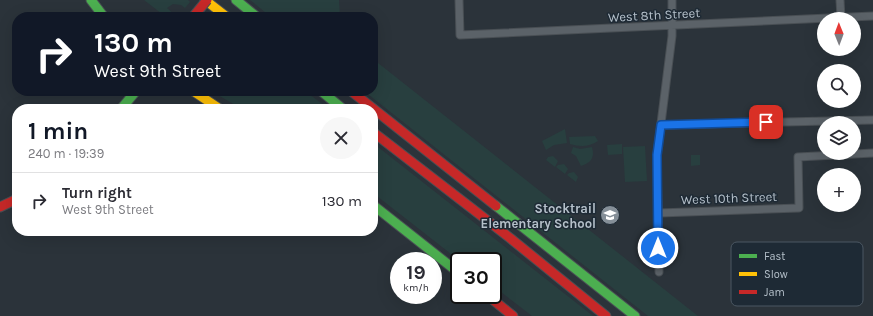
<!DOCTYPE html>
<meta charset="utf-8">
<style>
body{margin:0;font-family:Karla,sans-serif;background:#f7f7f7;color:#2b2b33;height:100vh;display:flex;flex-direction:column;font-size:15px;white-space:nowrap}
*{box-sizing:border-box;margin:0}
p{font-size:13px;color:#7c7c81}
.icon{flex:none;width:22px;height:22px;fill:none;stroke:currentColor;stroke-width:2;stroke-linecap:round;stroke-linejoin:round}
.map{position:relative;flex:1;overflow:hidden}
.sheet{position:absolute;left:12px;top:104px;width:366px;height:132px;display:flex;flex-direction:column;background:#fff;border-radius:16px;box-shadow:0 4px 16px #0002}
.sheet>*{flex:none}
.banner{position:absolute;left:12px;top:12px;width:366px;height:84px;border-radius:16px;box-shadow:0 4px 16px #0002;background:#111827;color:#fff;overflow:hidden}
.needle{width:26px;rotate:359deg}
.fabs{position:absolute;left:817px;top:12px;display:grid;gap:8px}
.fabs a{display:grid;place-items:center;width:44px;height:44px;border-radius:50%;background:#fff;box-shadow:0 4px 16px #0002;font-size:20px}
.speed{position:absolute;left:390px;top:252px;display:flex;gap:8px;font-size:20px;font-weight:700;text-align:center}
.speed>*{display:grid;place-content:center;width:52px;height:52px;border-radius:50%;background:#fff;box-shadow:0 4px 16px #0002;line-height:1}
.speed small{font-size:10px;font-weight:400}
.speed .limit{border:2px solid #111;border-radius:6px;background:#fff;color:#111}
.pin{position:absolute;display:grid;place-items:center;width:34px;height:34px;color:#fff;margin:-17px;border-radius:8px;box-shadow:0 2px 6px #0006}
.me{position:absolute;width:44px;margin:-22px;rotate:0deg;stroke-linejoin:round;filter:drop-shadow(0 0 3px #0008)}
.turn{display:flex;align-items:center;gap:14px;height:84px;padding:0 16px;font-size:18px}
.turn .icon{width:52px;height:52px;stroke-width:2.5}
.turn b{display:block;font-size:28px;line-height:34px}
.round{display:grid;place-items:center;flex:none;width:42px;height:42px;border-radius:21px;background:#f7f7f7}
.headline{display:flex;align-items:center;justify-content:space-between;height:68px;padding:0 16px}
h1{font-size:24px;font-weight:700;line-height:30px;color:#111827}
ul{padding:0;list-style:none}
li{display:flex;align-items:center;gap:12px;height:56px;padding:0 16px;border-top:1px solid #e1e1e2}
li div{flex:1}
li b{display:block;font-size:15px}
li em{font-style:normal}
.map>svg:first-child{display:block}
.green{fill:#283f3f}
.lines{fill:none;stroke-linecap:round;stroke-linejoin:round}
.street-casing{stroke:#494f54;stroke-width:9}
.fast-casing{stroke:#494f54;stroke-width:11}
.slow-casing{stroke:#494f54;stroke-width:11}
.jam-casing{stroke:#494f54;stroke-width:11}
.street{stroke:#5b6268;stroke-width:7}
.fast{stroke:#4caf50;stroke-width:9}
.slow{stroke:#ffc107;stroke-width:9}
.jam{stroke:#c62828;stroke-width:9}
.jam-bridge-casing{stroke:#494f54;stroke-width:11;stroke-linecap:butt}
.jam-bridge{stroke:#c62828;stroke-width:9}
.route-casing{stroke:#114b97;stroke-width:10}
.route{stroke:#1a73e8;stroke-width:7}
.labels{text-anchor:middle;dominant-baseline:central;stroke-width:3;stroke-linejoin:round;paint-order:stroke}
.street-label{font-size:13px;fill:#b5c0ca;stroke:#1e2a35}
.poi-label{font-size:13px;font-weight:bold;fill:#b5c0ca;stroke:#1e2a35;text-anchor:end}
.key{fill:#1e2a35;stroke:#4b5762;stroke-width:1}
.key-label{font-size:11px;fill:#b5c0ca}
</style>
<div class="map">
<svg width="873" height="316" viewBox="0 0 873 316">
<rect width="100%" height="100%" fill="#2b333a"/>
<path class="green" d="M144,0h44l2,2 -5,6 -4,-3 -8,-1 -6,4 10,9h-11z
M250,0h89l1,17h-69z
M373,59l325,257h-50l-284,-225h9z
M211,91h94l24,18h-87z
M565,129l2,14 -13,2 -8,5 -4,-9z
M595,136l3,5c-9,6 -18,6 -28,3l-1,-7z
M373,143l220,173h-61l-39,-30v-25h-33l-87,-68z
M622,144v10l-14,1 -1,-10z
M645,146l2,35 -22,1 -2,-35z
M573,147l7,2 12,-2c3,11 -1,16 -11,19l-5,-10 -5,-3z
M691,155h9v10l-9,1z
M553,156l5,5 -3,6 -9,-7 2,-3z
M564,164l4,5 -3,5 -9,-7 2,-2z
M574,172l4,5 -2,5 -9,-7 2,-2z"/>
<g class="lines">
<g class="street-casing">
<path id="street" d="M459,0l1,35 413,-19
M840,0l1,18
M661,125l212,-5
M659,213l140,-5 -1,-51 75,-4
M659,272l-2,-117 15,-119v-36"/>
</g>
<g class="fast-casing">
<path id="fast" d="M91,0l13,17
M236,0l21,17
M321,91l22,18
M121,109l15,-18
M373,205l86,68
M496,206l139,110"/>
</g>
<g class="slow-casing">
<path id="slow" d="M205,0l22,17
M193,91l27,18"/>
</g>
<g class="jam-casing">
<path id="jam" d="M351,91l145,115
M373,132l137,106 96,78
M0,207l17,-8
M487,295l26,21"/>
</g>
<use href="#street" class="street"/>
<use href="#fast" class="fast"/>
<use href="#slow" class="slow"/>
<use href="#jam" class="jam"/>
<g class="jam-bridge-casing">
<path id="jam-bridge" d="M193,17l14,-17"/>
</g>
<use href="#jam-bridge" class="jam-bridge"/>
</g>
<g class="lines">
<g class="route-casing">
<path id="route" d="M658,248l-1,-93 4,-30 105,-3"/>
</g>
<use href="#route" class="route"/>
</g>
<defs>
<g id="school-disc" transform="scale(1)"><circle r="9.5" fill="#858f98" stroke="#1e2a35"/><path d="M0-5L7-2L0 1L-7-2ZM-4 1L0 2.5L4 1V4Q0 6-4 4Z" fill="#fff"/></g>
</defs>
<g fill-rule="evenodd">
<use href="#school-disc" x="610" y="215"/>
</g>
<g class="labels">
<g class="street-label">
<text transform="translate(654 15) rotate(-3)">West 8th Street</text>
<text transform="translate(729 198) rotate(-2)">West 10th Street</text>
</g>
<g class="poi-label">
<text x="596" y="208">Stocktrail<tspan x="596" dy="15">Elementary School</tspan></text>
</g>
</g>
<rect x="731" y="242" width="132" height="64" rx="6" class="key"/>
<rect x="739" y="254" width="18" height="4" fill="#4caf50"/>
<rect x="739" y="272" width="18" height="4" fill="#ffc107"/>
<rect x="739" y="290" width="18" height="4" fill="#c62828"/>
<g class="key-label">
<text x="764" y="260">Fast</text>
<text x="764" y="278">Slow</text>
<text x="764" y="296">Jam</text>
</g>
</svg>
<div class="fabs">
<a><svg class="needle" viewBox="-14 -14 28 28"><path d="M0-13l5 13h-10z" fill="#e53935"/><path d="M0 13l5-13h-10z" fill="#7c7c81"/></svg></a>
<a><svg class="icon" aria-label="search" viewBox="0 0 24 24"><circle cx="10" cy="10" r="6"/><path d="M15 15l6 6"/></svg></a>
<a><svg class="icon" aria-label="layers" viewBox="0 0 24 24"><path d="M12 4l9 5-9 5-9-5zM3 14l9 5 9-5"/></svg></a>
<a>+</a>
</div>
<div class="speed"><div>19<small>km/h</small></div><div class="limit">30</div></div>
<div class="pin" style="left:766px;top:122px;background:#d93025"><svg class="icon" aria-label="arrive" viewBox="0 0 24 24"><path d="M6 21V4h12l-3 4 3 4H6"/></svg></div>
<svg class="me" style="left:658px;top:248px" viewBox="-20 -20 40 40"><circle r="17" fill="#1a73e8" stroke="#fff" stroke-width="3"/><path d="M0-11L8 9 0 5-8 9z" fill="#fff"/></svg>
<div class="banner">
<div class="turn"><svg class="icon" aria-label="right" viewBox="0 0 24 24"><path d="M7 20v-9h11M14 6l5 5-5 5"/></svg><div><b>130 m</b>West 9th Street</div></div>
</div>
<section class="sheet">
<div class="headline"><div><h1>1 min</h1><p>240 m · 19:39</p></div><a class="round"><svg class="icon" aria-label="close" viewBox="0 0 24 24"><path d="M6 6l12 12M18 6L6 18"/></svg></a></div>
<ul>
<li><svg class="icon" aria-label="right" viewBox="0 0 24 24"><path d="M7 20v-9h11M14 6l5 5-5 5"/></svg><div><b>Turn right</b><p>West 9th Street</p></div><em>130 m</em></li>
</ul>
</section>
</div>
